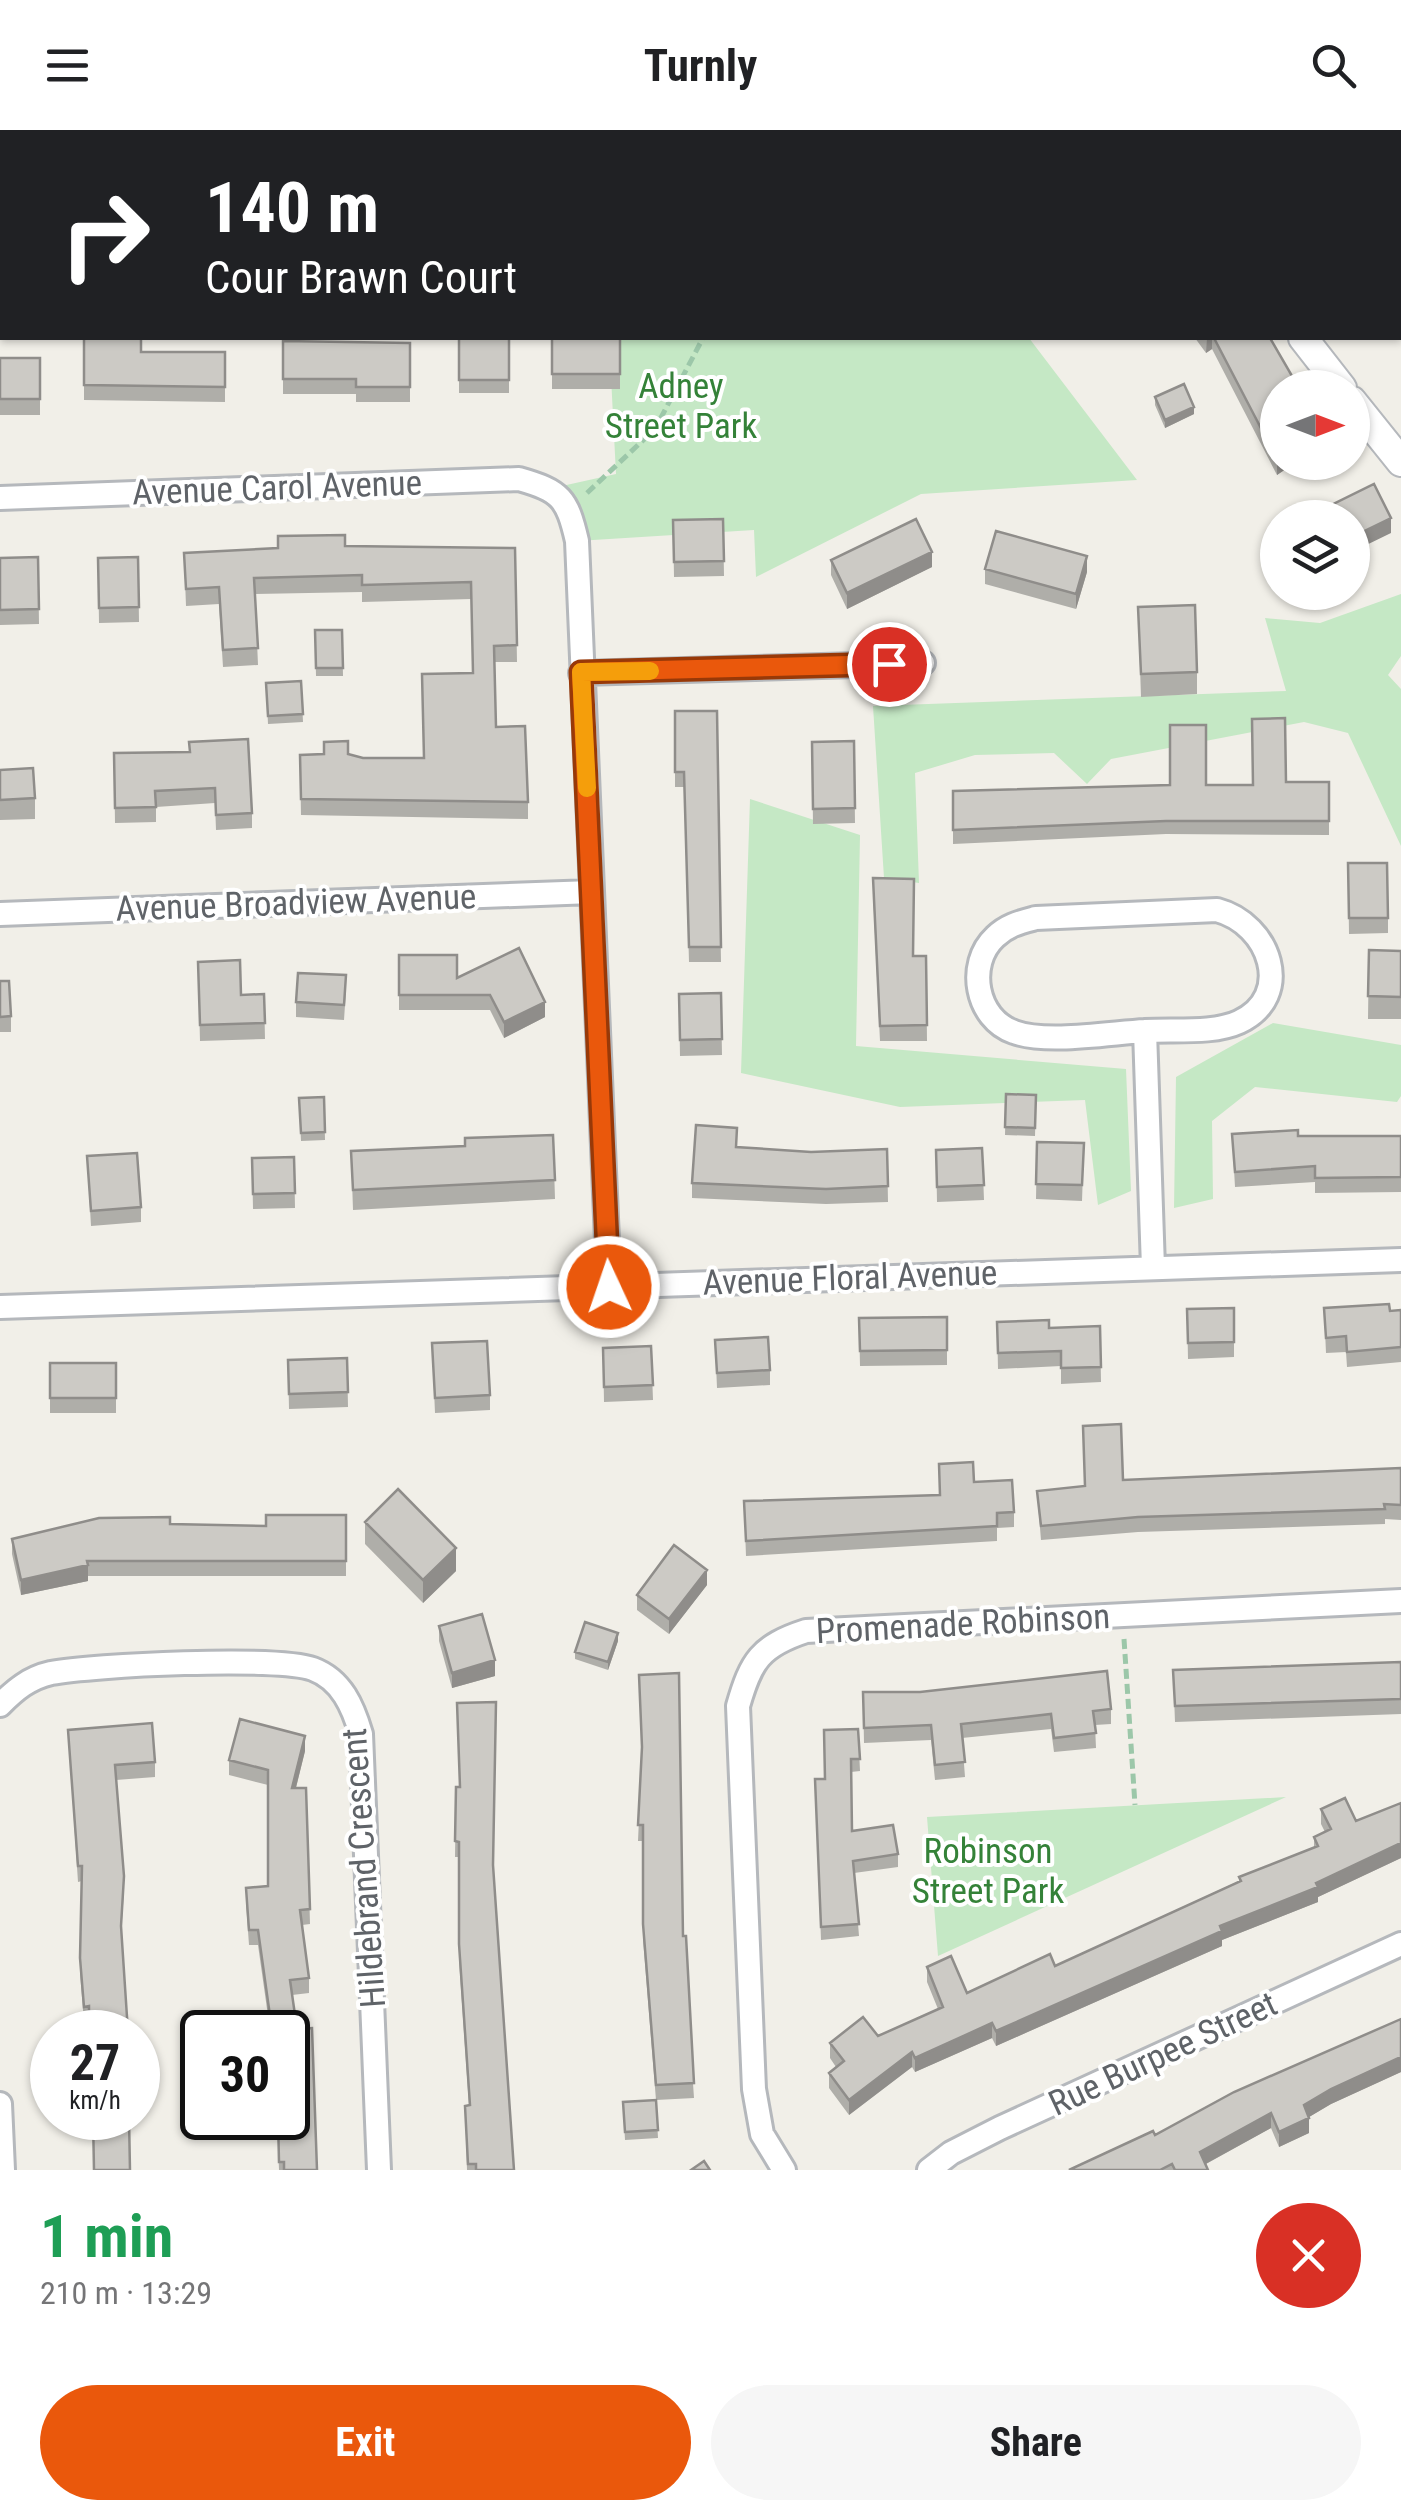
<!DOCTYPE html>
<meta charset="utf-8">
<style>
body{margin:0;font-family:"Roboto Condensed",sans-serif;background:#f6f6f6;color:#202124;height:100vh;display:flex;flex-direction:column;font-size:38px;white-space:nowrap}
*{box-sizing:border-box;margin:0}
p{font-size:32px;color:#757577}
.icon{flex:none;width:55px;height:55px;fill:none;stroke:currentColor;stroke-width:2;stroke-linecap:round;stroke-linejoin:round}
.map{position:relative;height:2040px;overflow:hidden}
.sheet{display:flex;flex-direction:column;background:#fff;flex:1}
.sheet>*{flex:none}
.top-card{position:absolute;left:0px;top:0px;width:1402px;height:210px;box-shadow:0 2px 8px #0004;background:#202124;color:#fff;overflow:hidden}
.needle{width:65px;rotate:90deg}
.controls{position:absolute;left:1260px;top:240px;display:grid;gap:20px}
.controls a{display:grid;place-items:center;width:110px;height:110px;border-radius:50%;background:#fff;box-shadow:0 2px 8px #0004;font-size:50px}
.speed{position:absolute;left:30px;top:1880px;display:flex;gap:20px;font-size:50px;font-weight:700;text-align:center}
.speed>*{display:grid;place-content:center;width:130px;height:130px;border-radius:50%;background:#fff;box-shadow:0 2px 8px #0004;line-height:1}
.speed small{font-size:25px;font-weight:400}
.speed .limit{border:5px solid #111;border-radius:15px;background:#fff;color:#111}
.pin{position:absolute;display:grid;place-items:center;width:85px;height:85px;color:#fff;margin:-42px;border:5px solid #fff;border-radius:50%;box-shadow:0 2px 10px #0007}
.me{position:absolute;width:110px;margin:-55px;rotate:357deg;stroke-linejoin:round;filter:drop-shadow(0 0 8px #0008)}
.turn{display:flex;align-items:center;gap:35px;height:210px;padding:0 40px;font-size:45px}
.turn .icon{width:130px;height:130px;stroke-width:2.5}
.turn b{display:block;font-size:70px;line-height:85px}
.round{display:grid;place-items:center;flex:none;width:105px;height:105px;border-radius:52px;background:#f6f6f6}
.headline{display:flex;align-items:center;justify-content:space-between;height:170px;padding:0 40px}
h1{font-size:60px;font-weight:700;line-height:75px;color:#1e9e55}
.primary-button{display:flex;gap:20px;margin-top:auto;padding:20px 40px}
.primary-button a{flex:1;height:115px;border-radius:60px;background:#ea580c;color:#fff;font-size:40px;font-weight:700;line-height:115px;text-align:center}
.primary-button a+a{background:#f6f6f6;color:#202124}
header{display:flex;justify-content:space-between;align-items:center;height:130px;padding:0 40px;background:#fff;font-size:45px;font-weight:700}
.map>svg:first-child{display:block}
.green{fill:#c5e8c5}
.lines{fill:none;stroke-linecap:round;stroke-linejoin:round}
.minor-casing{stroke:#b5b8bc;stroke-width:28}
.tertiary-casing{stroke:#b5b8bc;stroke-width:32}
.path{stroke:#9cc7a9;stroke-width:5;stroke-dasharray:10 5;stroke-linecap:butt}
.minor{stroke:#fff;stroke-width:22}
.tertiary{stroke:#fff;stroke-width:28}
.wall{fill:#afaea9}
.shaded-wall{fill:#8f8d8a}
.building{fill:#cccac5;stroke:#8f8d8a;stroke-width:2.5}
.route-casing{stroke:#983908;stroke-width:25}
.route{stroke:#ea580c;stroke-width:18}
.slow{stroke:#f59e0b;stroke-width:18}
.labels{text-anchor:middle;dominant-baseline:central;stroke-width:8;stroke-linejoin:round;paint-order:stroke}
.park-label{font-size:35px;fill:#348238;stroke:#fff}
.street-label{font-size:35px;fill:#5f6368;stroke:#fff}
</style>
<header><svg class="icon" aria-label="menu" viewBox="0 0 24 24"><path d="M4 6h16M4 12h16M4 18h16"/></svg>Turnly<svg class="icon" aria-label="search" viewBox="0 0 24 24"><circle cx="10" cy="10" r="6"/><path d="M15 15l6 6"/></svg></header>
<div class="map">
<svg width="1401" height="2040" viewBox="0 0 1401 2040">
<rect width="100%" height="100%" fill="#f1efe8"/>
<path class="green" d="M609,208h420l108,142 -216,14 -165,83 -2,-47 -177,11 -24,-53 63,-14z
M1401,464v62l-13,19 13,14v157l-53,-113 -44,-11 -193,37 -24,25 -33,-31 -79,2 -60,18 4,110 -35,-5 -11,-172 413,-15 -21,-73 55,5z
M750,669l110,36 -4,211 270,23 5,122 -33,14 -13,-105 -185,7 -159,-34z
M1273,893l128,22v51l-4,6 -142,-15 -43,34 1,78 -39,9 2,-131z
M1286,1667l-348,159 -11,-139z"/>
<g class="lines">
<g class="minor-casing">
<path id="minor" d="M1232,2l3,-2
M0,368l519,-19c42,12 48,19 58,62l32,746
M581,543l342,-10
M0,784l592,-22
M1145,901c-35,2 -99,13 -131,1 -38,-13 -48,-68 -19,-95 12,-12 26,-15 41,-19l181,-8c53,14 78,86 22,112 -26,12 -66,7 -94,9l8,237
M0,1177l1401,-47
M0,1575c15,-15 29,-27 51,-32 41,-8 227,-17 262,-4 29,11 40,38 48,65l18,436
M0,1974l3,66
M784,2040l-22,-36 -8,-45 -16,-383c13,-45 22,-60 68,-75l595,-30
M929,2040l22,-17 49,-25 401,-184"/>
</g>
<g class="tertiary-casing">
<path id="tertiary" d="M1136,0l2,2
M1303,208l39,50
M1352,271l49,61"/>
</g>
<path class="path" d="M712,0v2
M587,363l68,-64 48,-91
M1124,1509l11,166"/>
<use href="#minor" class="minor"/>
<use href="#tertiary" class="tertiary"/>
</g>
<path class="wall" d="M0,12h2v65h-2z
M84,208l57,14h84v50l-141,-2z
M459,208h50v55h-50z
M552,208h68v51h-68z
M1195,208h75l8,124h18l-19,13 -65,-126 -6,4z
M283,211l127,2v59h-54v-8h-73z
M0,228h40v57h-40z
M1155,267l39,17 -29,14 -10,-23z
M723,389l1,57 -50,1 -1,-57z
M345,416l170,2 2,114h-22l1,65 32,75v17l-227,-4 -1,-60 48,-1 15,4h61l49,-85 -2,-74 -109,3v-10l-107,2 3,71 -35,2 -4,-63 -33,2 -2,-53z
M38,427l1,67 -39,1v-67z
M138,427l1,65 -40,1 -1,-65z
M831,430l101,7 -85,42 -16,-34z
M985,439l102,3 -11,37 -91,-25z
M1138,477l59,65v22l-56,3z
M315,500h27l1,46h-27z
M301,551l2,41 -35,2 -2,-41z
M675,581h42l4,251h-32l-5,-175h-9z
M854,611l1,82 -42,1 -1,-82z
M189,622l63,61v15l-36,2 -1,-27 -59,4v15l-41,1 -1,-70z
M0,640l35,28v21l-35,1z
M1286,652h43v53l-163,-1 -213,10v-53l300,-6z
M1348,733l40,55v15l-39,1z
M873,763l40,63h13l1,85h-47z
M1369,820l32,1v68h-33z
M399,825l58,23 88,39 -41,21 -14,-28h-91z
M198,832l43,33 23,-1 1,45 -65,2z
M0,851l11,35v16h-11z
M346,860l-2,30 -48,-3v-15z
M721,863l1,62 -42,1 -1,-62z
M1006,964l30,1 -1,41 -30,-1z
M324,967l1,43 -24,1 -2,-43z
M1232,1004l66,2h103v56l-86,1v-11l-80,5z
M553,1005l2,64 -202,11 -2,-59 114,-5z
M1037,1012l47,1 -2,58 -46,-2z
M737,1017l74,5 76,-3 1,53 -62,2 -134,-6v-15z
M982,1018l2,52 -47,2 -1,-52z
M87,1026l54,51v15l-50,4z
M294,1027l1,51 -42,1 -1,-51z
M1234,1178v49l-46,2 -1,-50z
M1324,1178l66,3 11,-1v52l-54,5 -1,-15 -20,1z
M947,1187v48l-87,1 -1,-48z
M997,1192l52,6 51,-2 1,56 -40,2v-18l-63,3z
M715,1210l55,30v15l-53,3z
M432,1213l58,52v15l-55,3z
M651,1216l2,54 -49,2 -1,-54z
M347,1228l1,49 -59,2 -1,-49z
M50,1233h66v50h-66z
M939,1334l35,18 40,30v15l-17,1v13l-251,15 -2,-55 196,-6z
M1401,1338v52l-16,-1v5l-247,8 -97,8 -4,-49 47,-5 39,-6z
M346,1385v61h-258v5l-67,14 -9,-41v-15l158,-15 96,2z
M365,1392l91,49 -33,32 -58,-59z
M707,1455l-38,49 -32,-24v-15z
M439,1496l56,50 -43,12 -13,-47z
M618,1511l-10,29 -33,-11v-7z
M1401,1532v52l-226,8 -2,-52z
M639,1545l44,261 11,162 -38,2 2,38 -33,2 -2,-38 33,-2 -13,-161v-98h-5l4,-87z
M863,1562l248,17v15l-16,1 1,23 -42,4 -3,-23 -89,9 3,39 -30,3 -4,-40 -67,3z
M858,1599l2,42 -9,1 1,59 46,23v13l-44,6 5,63 -38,4 -6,-161h10z
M68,1600l87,32v15l-39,3 8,111 -3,43 -32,88h-5l-4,-49 2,-92 -4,1z
M305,1621l-9,37h10l4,136 -8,1 7,53v15l-17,2 25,175h-38l-2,-52h11l-18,-88 -12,-85h-9l-3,-42v-15l22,-2v-101l-39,-10v-15z
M456,1657l37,81 21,302h-47l-2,-64h4l-10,-146v-103h-4z
M1401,1673v55l-83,39v5l-96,38v6l-226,100 -4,-8 -77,34 -3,-5 -63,48 -20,-27v-15l7,-6 -6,-9v-15l48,-7 60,-27 -11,-27v-15l40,26 88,-27 184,-85v-4l75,-30v-10l11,-5 -4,-8v-15l35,12z
M1401,1889v53l-70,32 -22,13v16l-30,14 -8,-19 -65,36 2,6h-139l86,-35z"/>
<path class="shaded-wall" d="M1378,0h23v4l-1,-2h-28z
M1207,208h5v11l-6,4z
M1194,277v7l-29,14v-8z
M1277,329l1,3h18l-19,13z
M1391,388v15l-39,19v-15z
M932,422v15l-85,42v-16z
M1087,426v16l-11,37v-15z
M545,872v15l-41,21v-16z
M456,1418v23l-33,32v-23z
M88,1435v16l-67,14v-15z
M707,1440v15l-38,49v-15z
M618,1503v8l-10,29v-8z
M495,1530v16l-43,12v-15z
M305,1606v15l-13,52v-15z
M1401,1713v15l-83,39v5l-96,38v6l-226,100v-15z
M992,1893v15l-77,34v-14z
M912,1922v15l-63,48v-15z
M1401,1927v15l-70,32 -27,16v-15l27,-16z
M1271,1983v15l-71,39v-15z
M1309,1988v15l-30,14v-15z"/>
<path class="building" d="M171,0h125l1,2h-126z
M364,0h160l1,2h-161z
M639,0h55v2h-55z
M1342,0h36l-6,2h-29z
M0,12h2v49h-2z
M1401,37v33l-1,1v-33z
M1401,145v55l-1,-2z
M84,208h57v14h84v35l-141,-2z
M459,208h50v42h-50z
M552,208h68v36h-68z
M1214,208h56l29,50h-21l-1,71z
M283,211l127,2v44h-54v-8h-73z
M0,228h40v41h-40z
M1184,254l10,23 -29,13 -10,-23z
M1374,354l17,34 -39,19v-19h-25l-4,-9z
M723,389l1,42 -50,1 -1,-42z
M916,389l16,33 -85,41 -16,-33z
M996,401l91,25 -11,38 -91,-25z
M345,405v11l170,2 2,97 -23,1 2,81 29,-1 3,76 -227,-3 -1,-44 24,-1v-12l24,-1v13l15,4h61l-2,-84 51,-1 -2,-91 -109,3v-10l-108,3 4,70 -35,2 -4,-63 -33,2 -2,-36 94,-5v-12z
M38,427l1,52 -39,1v-52z
M138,427l1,50 -40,1 -1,-50z
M1195,475l2,67 -56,2 -3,-67z
M315,500h27l1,38h-27z
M301,551l2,33 -35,2 -2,-33z
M675,581h42l4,236h-32l-5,-175h-9z
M1285,588l1,64h43v39h-163l-213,9v-39l217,-6v-60h36v60h47l-1,-66z
M248,609l4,74 -36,2 -1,-27 -60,3 1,16 -41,1 -1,-55 76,-1 -1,-10z
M854,611l1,67 -42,1 -1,-67z
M33,638l2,30 -35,2v-30z
M1348,733h39l1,55h-39z
M873,748l41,1 -1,77h13l1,69 -47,1z
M519,818l26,54 -41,20 -14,-27h-91v-40h58v23z
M1369,820l32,1v46l-33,-1z
M240,830l1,35 23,-1 1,29 -65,2 -2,-63z
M298,843l48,2 -2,30 -48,-3z
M0,851h9l2,35 -11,1z
M721,863l1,46 -42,1 -1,-46z
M1006,964l30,1 -1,33 -30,-1z
M324,967l1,35 -24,1 -2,-35z
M696,995l41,3 -1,19 75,5 76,-3 1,37 -62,3 -134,-6z
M1298,1000v6h103v41l-86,1v-12l-80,6 -3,-38z
M553,1005l2,45 -202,10 -2,-39 114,-5v-8z
M1037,1012l47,1 -2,42 -46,-1z
M982,1018l2,37 -47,2 -1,-37z
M137,1023l4,54 -50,4 -4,-55z
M294,1027l1,36 -42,1 -1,-36z
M1389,1174l1,7 11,-1v37l-54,5 -1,-16 -20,2 -2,-30z
M1234,1178v34l-46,1 -1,-34z
M947,1187v33l-87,1 -1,-33z
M1049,1190v8l51,-2 1,41 -40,1v-17l-63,2 -1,-31z
M768,1207l2,33 -53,3 -2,-33z
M487,1211l3,54 -55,3 -3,-55z
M651,1216l2,39 -49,2 -1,-39z
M347,1228l1,34 -59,2 -1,-34z
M50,1233h66v35h-66z
M1121,1294l2,56 278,-12v37l-17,-1 1,5 -247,8 -97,9 -4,-35 48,-5 -2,-60z
M973,1332l1,20 38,-2 2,32 -17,1v13l-251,15 -2,-40 196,-6 -1,-31z
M398,1359l58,59 -33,32 -58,-58z
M266,1385h80v46h-259l1,4 -67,15 -9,-41 87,-21 71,-1v7l96,2z
M674,1415l33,25 -38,49 -32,-24z
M482,1484l13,46 -43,13 -13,-47z
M585,1492l33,11 -10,29 -33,-10z
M1401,1532v37l-226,7 -2,-36z
M1107,1541l4,38 -18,2 3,22 -42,5 -3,-24 -90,10 4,38 -30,3 -4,-40 -67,3 -1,-36h57z
M679,1543l4,263h3l8,147 -38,2 -13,-161v-99h-5l4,-78 -3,-72z
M496,1572l-3,163 21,305h-38v-6h-8l-3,-58 5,-1 -11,-161v-102l-4,-1 1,-54h4l-3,-84z
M240,1589l65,17 -13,52h14l4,121 -10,1 9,68 -19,2 7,49 15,-1 5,142h-33v-8h-5l-1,-44h10v-86h-31v-1l15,-1 -14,-100h-9l-3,-42 22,-2v-116l-39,-10z
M152,1593l3,39 -40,3 9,111 -3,50 7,106h-39v-26l-5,1 -4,-49 2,-92h-4l-10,-136z
M858,1599l2,30h-9l1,72 41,-6 5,29 -45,7 6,63 -38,3 -6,-148h10l-1,-49z
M1345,1668l11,23 45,-18v40l-85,40 2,4 -98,39 2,5 -226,100 -4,-8 -77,35 -3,-6 -63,48 -20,-27 15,-12 -14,-18 33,-26 15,19 65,-29 -16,-40 24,-11 16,37 83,-39 5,12 186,-85 -2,-4 79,-31 -4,-9 17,-8 -10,-20z
M1401,1889v38l-70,32 -27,16 5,13 -30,14 -8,-19 -71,39 8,18h-33l-3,-6 -12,6h-91l84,-39 2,4 79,-43z
M656,1970l2,30 -33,2 -2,-30z
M93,1988h36l1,52h-36z
M704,2031l6,9h-19z"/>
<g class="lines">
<g class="route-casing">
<path id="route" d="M609,1157l-28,-615 308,-8"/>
</g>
<use href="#route" class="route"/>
<path class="slow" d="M587,658l-6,-116 69,-1"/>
</g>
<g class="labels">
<g class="park-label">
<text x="681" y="256">Adney<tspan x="681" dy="40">Street Park</tspan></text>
<text x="988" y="1721">Robinson<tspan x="988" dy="40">Street Park</tspan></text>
</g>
<g class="street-label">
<text transform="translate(277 358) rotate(-2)">Avenue Carol Avenue</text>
<text transform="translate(296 773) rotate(-2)">Avenue Broadview Avenue</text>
<text transform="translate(850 1148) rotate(-2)">Avenue Floral Avenue</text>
<text transform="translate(963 1494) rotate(-3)">Promenade Robinson</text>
<text transform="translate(364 1738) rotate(-94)">Hildebrand Crescent</text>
<text transform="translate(1163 1924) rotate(-25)">Rue Burpee Street</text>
</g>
</g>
</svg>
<div class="controls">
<a><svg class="needle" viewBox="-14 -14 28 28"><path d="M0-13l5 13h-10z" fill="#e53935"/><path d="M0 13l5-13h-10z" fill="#757577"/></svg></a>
<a><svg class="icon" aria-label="layers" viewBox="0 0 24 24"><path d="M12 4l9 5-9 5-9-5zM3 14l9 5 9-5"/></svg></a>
</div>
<div class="speed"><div>27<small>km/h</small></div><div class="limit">30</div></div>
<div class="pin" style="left:889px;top:534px;background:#d93025"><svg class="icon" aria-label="arrive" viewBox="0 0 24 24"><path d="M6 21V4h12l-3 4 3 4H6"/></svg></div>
<svg class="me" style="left:609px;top:1157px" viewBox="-20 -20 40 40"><circle r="17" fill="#ea580c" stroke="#fff" stroke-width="3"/><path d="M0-11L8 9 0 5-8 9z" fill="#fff"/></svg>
<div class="top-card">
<div class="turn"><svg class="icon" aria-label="right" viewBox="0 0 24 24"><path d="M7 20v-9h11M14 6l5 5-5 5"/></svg><div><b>140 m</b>Cour Brawn Court</div></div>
</div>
</div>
<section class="sheet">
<div class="headline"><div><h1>1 min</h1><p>210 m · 13:29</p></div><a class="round" style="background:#d93025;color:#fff"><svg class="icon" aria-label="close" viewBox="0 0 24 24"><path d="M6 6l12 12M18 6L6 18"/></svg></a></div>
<div class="primary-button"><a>Exit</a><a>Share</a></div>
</section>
